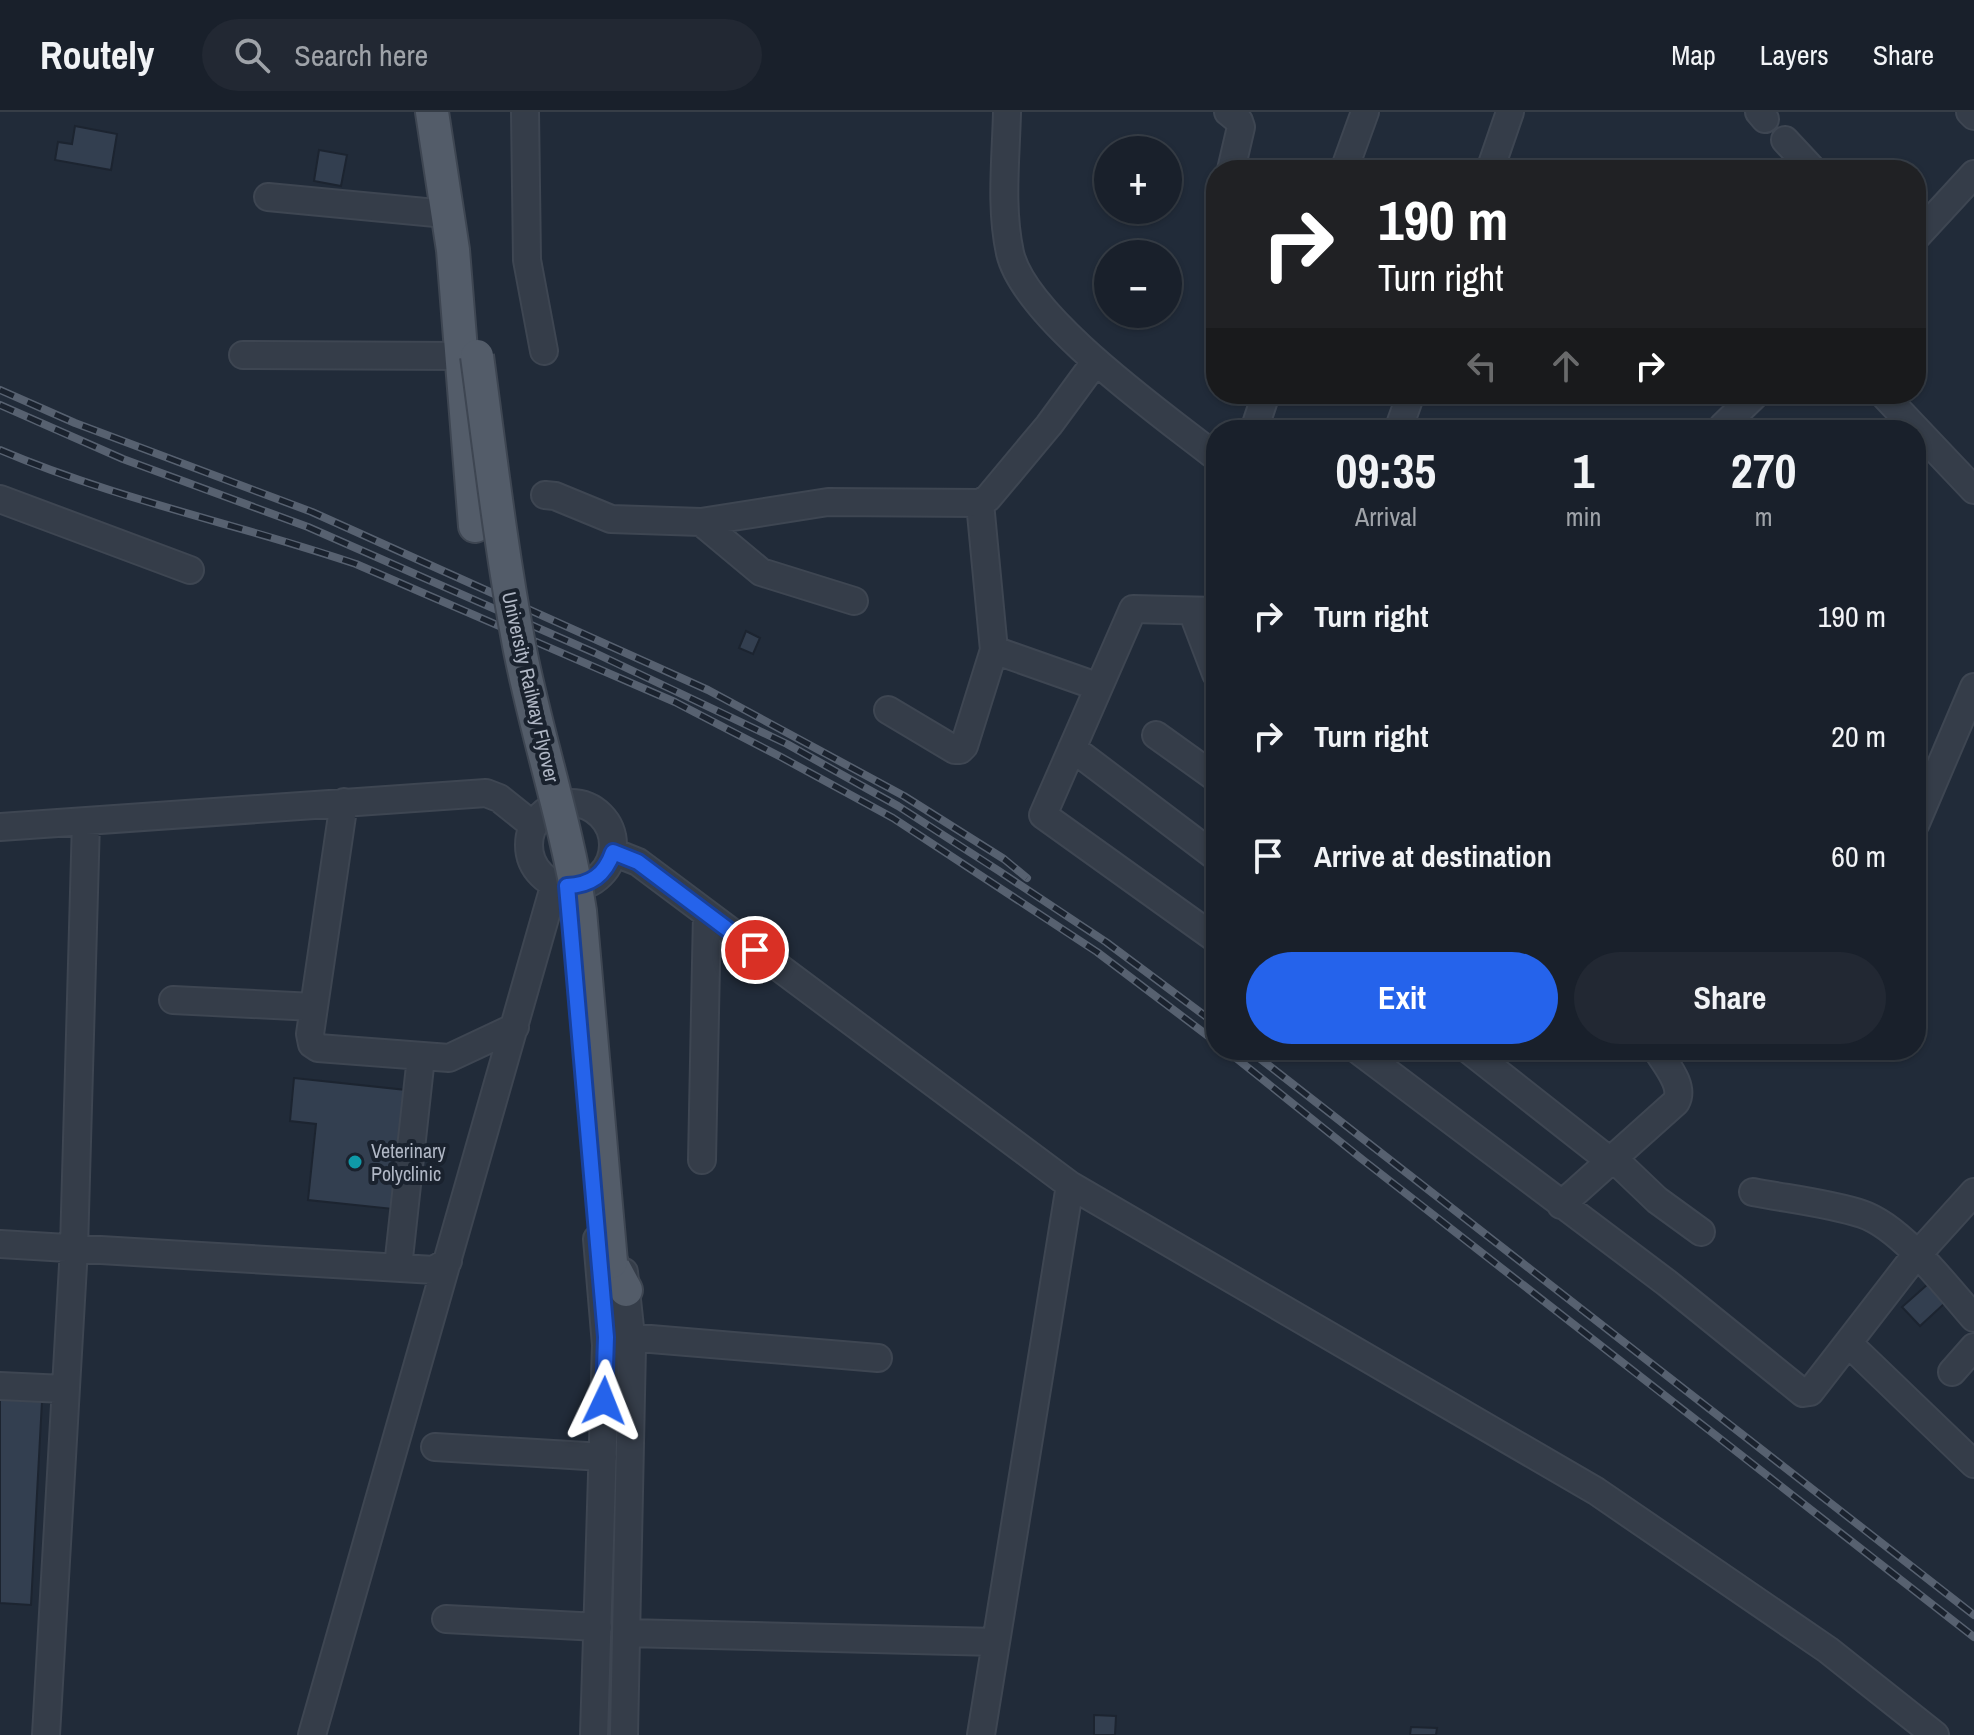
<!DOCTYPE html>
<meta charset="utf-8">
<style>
body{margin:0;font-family:"Archivo Narrow",sans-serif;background:#222833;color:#f1f3f6;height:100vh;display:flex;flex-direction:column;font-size:30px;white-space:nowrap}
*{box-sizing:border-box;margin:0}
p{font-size:26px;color:#9fa3a9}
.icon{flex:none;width:44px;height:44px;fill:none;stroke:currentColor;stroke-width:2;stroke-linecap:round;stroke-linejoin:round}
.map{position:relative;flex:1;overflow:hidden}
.drawer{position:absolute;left:1206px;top:308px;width:720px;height:640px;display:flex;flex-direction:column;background:#19202b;border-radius:32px;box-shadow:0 2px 6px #0004,0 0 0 2px #373e47}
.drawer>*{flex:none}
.hud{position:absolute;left:1206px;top:48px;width:720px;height:244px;border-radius:32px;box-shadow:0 2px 6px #0004,0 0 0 2px #373e47;background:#202124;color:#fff;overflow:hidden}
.tools{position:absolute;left:1094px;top:24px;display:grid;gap:16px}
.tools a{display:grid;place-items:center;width:88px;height:88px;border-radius:50%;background:#19202b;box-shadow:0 2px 6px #0004,0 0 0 2px #373e47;font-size:40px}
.pin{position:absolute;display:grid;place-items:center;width:68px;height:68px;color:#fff;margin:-34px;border:4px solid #fff;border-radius:50%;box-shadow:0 2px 8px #0007}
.me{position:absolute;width:88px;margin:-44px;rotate:2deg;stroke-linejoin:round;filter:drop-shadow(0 0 6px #0008)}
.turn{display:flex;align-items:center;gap:28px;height:168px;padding:0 40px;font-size:36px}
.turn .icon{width:104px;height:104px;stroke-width:2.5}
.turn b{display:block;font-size:56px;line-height:68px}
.lanes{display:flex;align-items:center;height:76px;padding:0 40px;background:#0003;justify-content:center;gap:40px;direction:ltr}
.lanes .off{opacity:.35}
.eta{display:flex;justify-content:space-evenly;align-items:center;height:136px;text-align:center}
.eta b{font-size:48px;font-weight:700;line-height:56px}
.cta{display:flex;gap:16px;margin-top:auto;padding:16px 40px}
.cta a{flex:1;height:92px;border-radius:48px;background:#2563eb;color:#fff;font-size:32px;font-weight:700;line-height:92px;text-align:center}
.cta a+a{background:#222833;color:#f1f3f6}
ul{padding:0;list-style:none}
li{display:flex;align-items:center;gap:24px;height:120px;padding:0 40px}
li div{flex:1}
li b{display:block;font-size:30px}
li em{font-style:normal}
header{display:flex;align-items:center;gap:48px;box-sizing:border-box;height:112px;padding:0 40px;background:#19202b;border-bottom:2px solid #373e47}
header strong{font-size:38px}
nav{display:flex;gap:44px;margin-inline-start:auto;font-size:28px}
.search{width:560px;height:72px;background:#222833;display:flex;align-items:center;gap:20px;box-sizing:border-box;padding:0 28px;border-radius:44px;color:#9fa3a9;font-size:30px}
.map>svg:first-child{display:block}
.building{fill:#333f50;stroke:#1c2430;stroke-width:2}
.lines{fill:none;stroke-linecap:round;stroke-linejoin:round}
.minor-casing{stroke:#3e4652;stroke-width:30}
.major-casing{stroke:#3e4652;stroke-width:36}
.minor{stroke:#353d49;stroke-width:26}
.major{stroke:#535c69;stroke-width:32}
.rail-casing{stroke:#576170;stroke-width:8}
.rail{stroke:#1a222e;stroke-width:5;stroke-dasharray:15;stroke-linecap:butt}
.major-bridge-casing{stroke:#3e4652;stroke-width:36;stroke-linecap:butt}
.major-bridge{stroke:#535c69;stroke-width:32}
.route-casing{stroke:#184099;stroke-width:20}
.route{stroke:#2563eb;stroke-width:14}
.culture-dot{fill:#0f9aa8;stroke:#1a222e;stroke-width:3}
.labels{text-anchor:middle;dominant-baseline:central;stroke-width:8;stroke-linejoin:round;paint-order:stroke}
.street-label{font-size:20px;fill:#b0b7c5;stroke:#1a222e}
.poi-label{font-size:20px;fill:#b0b7c5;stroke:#1a222e;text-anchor:start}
</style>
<header>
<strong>Routely</strong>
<div class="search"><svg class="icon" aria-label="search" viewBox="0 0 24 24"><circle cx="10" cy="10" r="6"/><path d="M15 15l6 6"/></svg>Search here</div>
<nav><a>Map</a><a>Layers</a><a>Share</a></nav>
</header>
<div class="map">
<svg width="1974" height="1623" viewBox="0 0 1974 1623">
<rect width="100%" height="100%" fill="#212b39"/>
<path class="building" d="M75,14l42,8 -6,36 -56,-10 3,-18 14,2z
M319,38l28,5 -6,31 -27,-5z
M746,519l14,7 -7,16 -14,-6z
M294,966l112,12 -13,119 -85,-9 8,-76 -26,-3z
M1928,1172l17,19 -25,23 -18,-19z
M0,1286l42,3 -11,204 -31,-2z
M1094,1603l22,1 -1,19h-21z
M1411,1615l26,1 -1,7h-26z"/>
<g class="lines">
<g class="minor-casing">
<path id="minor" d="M525,0l2,148 17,91
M1007,0c-1,46 -7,95 3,141 15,65 153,162 206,204
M1228,0l11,9 2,6 -10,43
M1759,0l6,7
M1970,0l4,4
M1785,28l28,30
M1344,58l21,-58
M1490,58l20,-58
M268,85l178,17
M1916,125l58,-63
M243,243l218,1
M1883,282l91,96
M1723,314l33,-32
M1254,318l12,-36
M1398,318l13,-36
M545,383l10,1 56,23 90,3 127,-20 152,1 8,-5 61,-73 47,-64
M0,387l190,71
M701,410l60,50 93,29
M1192,499l24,63
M1216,499l-83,-2 -90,206 173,124
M994,538l105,37
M888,598l67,40h5l4,-4 30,-96 -14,-147
M1156,623l60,43
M1072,636l144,109
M344,690l-34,232 2,10 6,4 131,10 66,-31
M529 733a42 42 0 1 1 84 0a42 42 0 1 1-84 0Z
M1916,711l58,-136
M0,715l486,-34 13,5 35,28
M613,740l25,10 432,323 526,306 232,159 107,85
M173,888l141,7
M1358,938l309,233 136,110 7,-1 99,-128 65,-72
M1469,938l141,111
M1613,1046l44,42 44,32
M702,1048l5,-246
M1753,1080c36,7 75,11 109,22 39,13 85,73 112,104
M1561,1093l115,-103c9,-16 -10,-37 -19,-52
M0,1132l434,26 14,-9
M398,1155l23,-210
M615,1224l263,22
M1848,1231l126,121
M1952,1260l22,-25
M0,1274l64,3
M435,1335l168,10
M446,1507l152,8
M626,1521l370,9
M46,1623l28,-487 12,-427
M312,1623l243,-852
M594,1623l12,-390 -9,-106
M624,1623l8,-389 -8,-74
M981,1623l89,-550"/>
</g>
<g class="major-casing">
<path id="major" d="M432,0l21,138 22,276
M611,1150l15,28"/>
</g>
<use href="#minor" class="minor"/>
<use href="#major" class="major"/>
<g class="rail-casing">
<path id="rail" d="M0,278l75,33 237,89 396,178 196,106 100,63 23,19
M0,293l123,54 185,68 287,126 192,91 111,62 101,65 107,71 110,82
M0,338c115,49 238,74 356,114l319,138 106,55 112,61 204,134 119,90
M1226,938l137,110 611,477
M1249,938l725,565"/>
</g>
<use href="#rail" class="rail"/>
<g class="major-bridge-casing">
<path id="major-bridge" d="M477,244c13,97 24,193 42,289 17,89 47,176 61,266l31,351"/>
</g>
<use href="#major-bridge" class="major-bridge"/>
</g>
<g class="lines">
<g class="route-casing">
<path id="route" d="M604,1289l2,-64 -39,-451c24,-1 38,-11 46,-34l25,10 117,88"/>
</g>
<use href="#route" class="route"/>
</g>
<circle class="culture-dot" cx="355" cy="1050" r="8"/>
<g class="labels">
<g class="street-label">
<text transform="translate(531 575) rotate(77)">University Railway Flyover</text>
</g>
<g class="poi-label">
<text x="371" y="1038">Veterinary<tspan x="371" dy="23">Polyclinic</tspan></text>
</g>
</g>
</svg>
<div class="tools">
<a>+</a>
<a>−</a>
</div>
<div class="pin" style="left:755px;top:838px;background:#d93025"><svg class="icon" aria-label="arrive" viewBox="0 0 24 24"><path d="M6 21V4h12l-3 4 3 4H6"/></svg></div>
<svg class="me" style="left:604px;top:1289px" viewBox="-20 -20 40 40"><path d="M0-17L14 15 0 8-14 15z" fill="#2563eb" stroke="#fff" stroke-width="4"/></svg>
<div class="hud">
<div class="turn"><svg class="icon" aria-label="right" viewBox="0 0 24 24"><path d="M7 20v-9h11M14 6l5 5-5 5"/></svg><div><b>190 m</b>Turn right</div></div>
<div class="lanes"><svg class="icon off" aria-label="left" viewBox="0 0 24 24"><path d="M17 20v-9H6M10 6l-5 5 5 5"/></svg><svg class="icon off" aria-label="ahead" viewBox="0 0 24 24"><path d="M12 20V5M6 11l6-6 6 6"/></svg><svg class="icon" aria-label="right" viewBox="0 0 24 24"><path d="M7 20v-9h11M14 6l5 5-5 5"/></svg></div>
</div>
<section class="drawer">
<div class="eta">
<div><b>09:35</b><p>Arrival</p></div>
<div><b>1</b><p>min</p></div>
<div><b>270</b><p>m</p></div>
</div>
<ul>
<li><svg class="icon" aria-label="right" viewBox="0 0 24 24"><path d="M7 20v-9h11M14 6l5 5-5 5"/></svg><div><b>Turn right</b></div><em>190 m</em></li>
<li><svg class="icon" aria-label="right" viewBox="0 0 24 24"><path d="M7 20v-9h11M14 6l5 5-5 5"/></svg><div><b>Turn right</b></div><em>20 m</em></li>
<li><svg class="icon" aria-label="arrive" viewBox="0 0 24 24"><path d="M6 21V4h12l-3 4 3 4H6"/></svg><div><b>Arrive at destination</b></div><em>60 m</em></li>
</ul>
<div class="cta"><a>Exit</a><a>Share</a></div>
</section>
</div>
